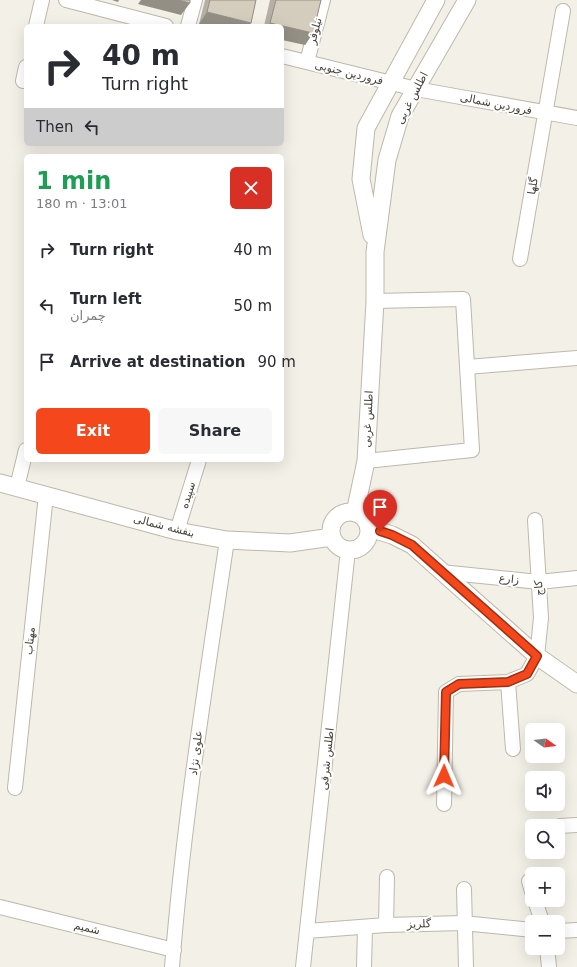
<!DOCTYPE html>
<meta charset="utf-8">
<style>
body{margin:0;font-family:"DejaVu Sans","Noto Sans Arabic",sans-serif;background:#f7f7f7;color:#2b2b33;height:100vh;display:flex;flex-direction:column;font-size:15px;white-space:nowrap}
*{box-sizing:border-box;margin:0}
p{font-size:13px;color:#7c7c81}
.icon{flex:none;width:22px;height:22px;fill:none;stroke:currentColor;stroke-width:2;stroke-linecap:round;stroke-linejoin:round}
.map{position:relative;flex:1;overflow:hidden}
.sheet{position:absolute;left:24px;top:154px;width:260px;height:308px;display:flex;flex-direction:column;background:#fff;border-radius:6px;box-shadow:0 4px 16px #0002}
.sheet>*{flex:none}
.guide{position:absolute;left:24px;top:24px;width:260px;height:122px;border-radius:6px;box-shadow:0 4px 16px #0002;background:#fff;color:#2b2b33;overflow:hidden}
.needle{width:26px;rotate:104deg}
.fabs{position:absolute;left:525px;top:723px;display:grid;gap:8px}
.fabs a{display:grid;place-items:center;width:40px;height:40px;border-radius:6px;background:#fff;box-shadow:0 4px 16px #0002;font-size:20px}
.pin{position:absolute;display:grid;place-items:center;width:34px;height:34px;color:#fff;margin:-41px -17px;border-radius:50% 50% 50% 0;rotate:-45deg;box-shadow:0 0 4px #0007}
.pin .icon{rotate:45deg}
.me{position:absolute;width:44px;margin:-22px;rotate:1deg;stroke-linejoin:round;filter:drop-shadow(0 0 3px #0008)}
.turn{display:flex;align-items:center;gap:14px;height:84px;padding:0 12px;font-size:18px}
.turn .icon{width:52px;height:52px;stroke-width:2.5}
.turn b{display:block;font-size:28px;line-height:34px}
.then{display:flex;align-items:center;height:38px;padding:0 12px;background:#0003;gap:8px;font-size:15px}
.round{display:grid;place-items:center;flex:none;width:42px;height:42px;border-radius:6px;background:#f7f7f7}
.overview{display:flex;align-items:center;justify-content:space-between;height:68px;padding:0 12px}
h1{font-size:24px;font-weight:700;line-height:30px;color:#1e9e55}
.action{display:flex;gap:8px;margin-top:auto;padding:8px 12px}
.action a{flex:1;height:46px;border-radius:6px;background:#f5471c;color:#fff;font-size:16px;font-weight:700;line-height:46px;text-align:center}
.action a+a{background:#f7f7f7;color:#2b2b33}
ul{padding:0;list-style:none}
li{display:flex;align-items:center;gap:12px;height:56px;padding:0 12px}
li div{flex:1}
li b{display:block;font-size:15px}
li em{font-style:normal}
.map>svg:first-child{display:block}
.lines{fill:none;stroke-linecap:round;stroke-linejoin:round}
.minor-casing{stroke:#beb8aa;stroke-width:16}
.tertiary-casing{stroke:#beb8aa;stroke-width:19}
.minor{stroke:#fff;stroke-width:14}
.tertiary{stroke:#fff;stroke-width:17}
.wall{fill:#b6afa3}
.shaded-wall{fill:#948f84}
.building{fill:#d4ccbd;stroke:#948f84}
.route-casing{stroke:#9f2e12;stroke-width:10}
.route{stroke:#f5471c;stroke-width:7}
.labels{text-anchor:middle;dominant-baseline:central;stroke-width:4;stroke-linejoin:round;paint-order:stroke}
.street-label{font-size:11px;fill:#464136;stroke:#fff}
</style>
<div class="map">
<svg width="577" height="967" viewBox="0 0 577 967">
<rect width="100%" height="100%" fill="#f3f0e7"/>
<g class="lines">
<g class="minor-casing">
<path id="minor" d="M66,0l100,26
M36,26l6,-26
M188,26l7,-26
M282,56l134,33 161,29
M307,62l16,-62
M23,81l3,-14
M520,259l43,-248
M467,367l110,-9
M366,461l106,-11 -9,-151 -88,2
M17,487l9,-37
M177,531l22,-71
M441,572l98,10 38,-4
M508,682l5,67
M15,788l31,-293
M444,804l2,-112 13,-8 49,-2 19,-8 10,-18 4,-38 -6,-98
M560,826l17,-1
M529,881l3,11
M464,889l2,78
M535,900l7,22
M0,907l174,43
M386,925l1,-48
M307,931l79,-6 77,-2 69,7
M558,931l19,-1
M547,948l2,19
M172,967c11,-143 34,-285 55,-427
M303,967l45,-417
M364,967l1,-40"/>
</g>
<g class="tertiary-casing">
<path id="tertiary" d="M372,235l-11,-56 5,-51 70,-128
M0,483l177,48 50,9 63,3 42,-6
M331 531a19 19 0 1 1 38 0a19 19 0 1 1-38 0Z
M355,513l11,-52 9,-160v-49l12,-92 13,-44 67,-116
M369,528l23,7 20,10 125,111 40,28"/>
</g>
<use href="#minor" class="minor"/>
<use href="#tertiary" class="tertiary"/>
</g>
<path class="wall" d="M205,0h51l-5,23 -3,3h-40l-9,-2z
M270,0h51l-8,33 -8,12 -23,-19h-18z"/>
<path class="shaded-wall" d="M112,0h7l-1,2z
M141,0h37l12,3 -9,12 -43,-11z
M207,12l44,11 -3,3h-40l-9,-2z
M270,23l43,10 -8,12 -23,-5v-14h-14z"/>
<path class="building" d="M178,0h12v3z
M210,0h46l-5,23 -44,-11z
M276,0h45l-8,33 -43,-10z"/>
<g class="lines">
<g class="route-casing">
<path id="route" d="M380,531l12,4 20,10 125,111 -10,18 -19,8 -49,2 -13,8 -2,84"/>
</g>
<use href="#route" class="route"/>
</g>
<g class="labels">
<g class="street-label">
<text transform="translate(315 31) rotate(-75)">نیلوفر</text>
<text transform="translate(349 73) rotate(14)">فروردین جنوبی</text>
<text transform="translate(412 98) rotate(-63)">اطلس غربی</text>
<text transform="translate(496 104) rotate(11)">فروردین شمالی</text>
<text transform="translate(533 186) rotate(-81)">گلها</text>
<text transform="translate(368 419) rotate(-87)">اطلس غربی</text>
<text transform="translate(188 495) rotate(-73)">سپیده</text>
<text transform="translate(164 526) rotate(14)">بنفشه شمالی</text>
<text transform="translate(509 579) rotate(6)">زارع</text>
<text transform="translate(539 588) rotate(-94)">کاج</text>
<text transform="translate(30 641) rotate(-84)">مهتاب</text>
<text transform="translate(196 753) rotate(-83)">علوی نژاد</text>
<text transform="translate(327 759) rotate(-84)">اطلس شرقی</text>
<text transform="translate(419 924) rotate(-2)">گلریز</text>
<text transform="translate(87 928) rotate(14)">شمیم</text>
</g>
</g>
</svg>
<div class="fabs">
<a><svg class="needle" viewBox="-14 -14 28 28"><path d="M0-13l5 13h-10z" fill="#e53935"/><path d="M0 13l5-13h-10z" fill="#7c7c81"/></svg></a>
<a><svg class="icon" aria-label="sound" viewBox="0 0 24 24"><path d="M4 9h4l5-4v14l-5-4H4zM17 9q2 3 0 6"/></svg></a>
<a><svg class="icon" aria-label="search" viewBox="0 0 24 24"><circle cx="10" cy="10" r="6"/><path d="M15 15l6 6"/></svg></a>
<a>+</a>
<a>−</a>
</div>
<div class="pin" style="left:380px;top:531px;background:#d93025"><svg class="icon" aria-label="arrive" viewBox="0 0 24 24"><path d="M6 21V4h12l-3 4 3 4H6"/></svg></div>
<svg class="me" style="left:444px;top:776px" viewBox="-20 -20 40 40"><path d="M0-17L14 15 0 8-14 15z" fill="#f5471c" stroke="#fff" stroke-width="4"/></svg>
<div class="guide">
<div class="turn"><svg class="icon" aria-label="right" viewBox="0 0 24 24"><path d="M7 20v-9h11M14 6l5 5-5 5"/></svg><div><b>40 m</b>Turn right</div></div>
<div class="then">Then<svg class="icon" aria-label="left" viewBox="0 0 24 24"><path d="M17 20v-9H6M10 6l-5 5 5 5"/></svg></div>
</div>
<section class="sheet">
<div class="overview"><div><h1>1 min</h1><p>180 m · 13:01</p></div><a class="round" style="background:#d93025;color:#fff"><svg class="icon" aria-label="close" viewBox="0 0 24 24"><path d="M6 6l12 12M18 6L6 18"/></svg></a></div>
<ul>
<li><svg class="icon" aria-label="right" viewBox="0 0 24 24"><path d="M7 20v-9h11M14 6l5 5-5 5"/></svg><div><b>Turn right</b></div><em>40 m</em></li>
<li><svg class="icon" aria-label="left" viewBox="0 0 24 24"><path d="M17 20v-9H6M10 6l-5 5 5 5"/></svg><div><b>Turn left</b><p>چمران</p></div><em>50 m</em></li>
<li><svg class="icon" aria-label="arrive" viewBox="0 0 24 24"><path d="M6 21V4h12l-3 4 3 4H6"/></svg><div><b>Arrive at destination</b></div><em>90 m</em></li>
</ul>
<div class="action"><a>Exit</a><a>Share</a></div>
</section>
</div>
